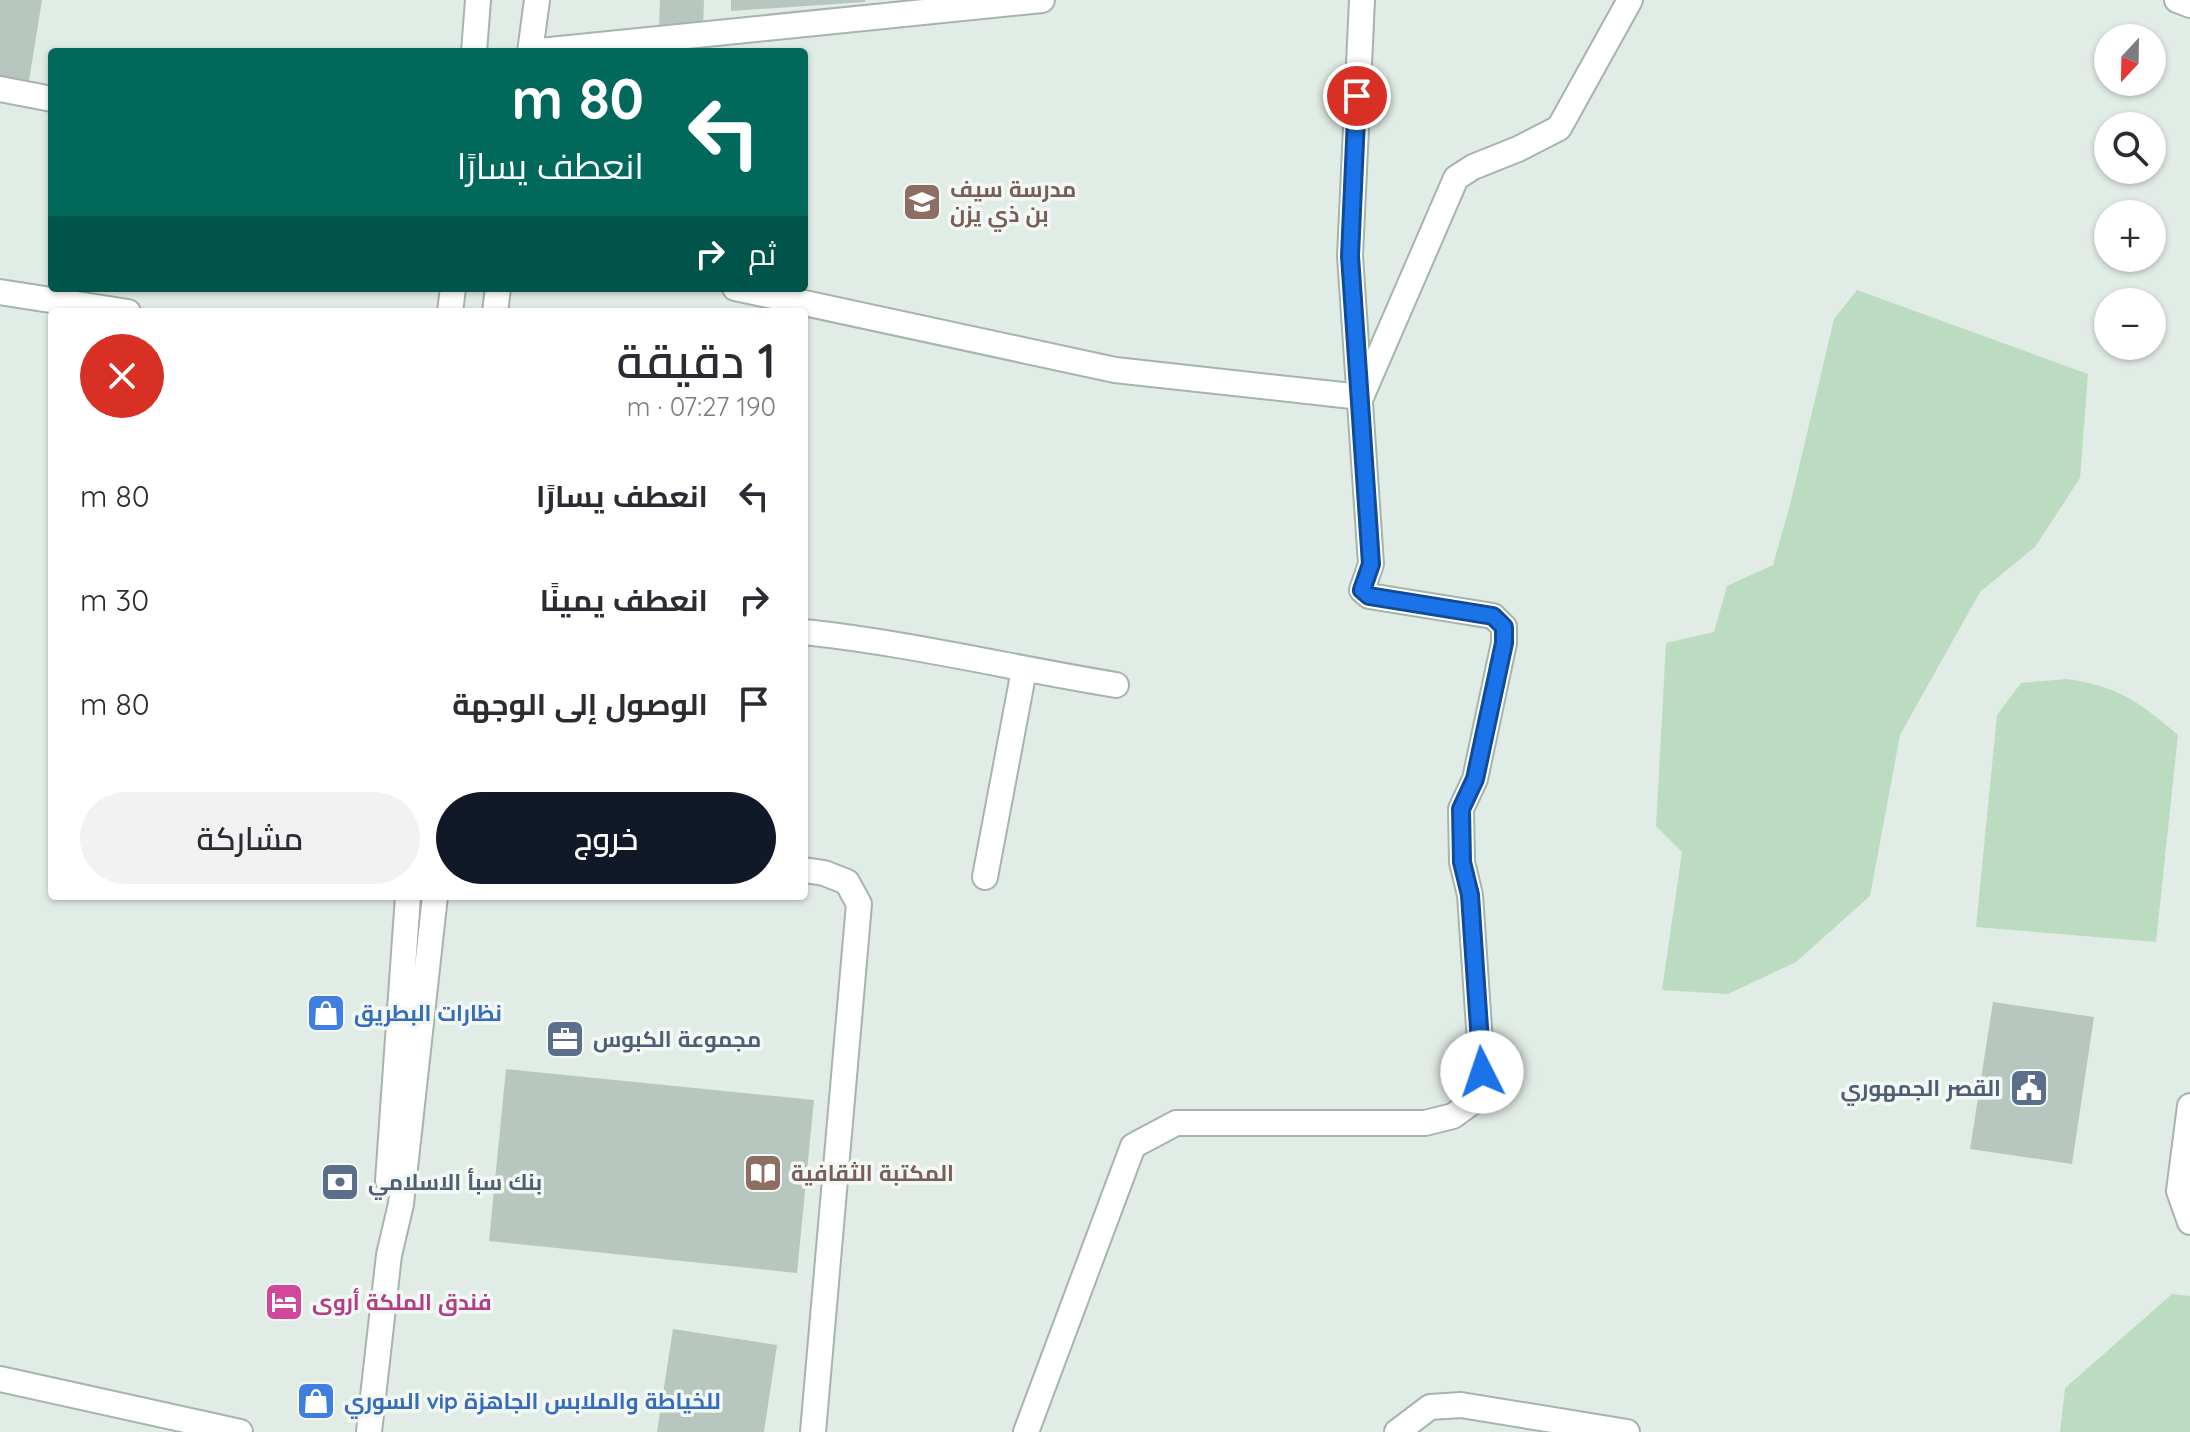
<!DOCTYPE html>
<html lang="ar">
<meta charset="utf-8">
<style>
body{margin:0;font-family:Quicksand,Cairo,sans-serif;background:#f2f2f3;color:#2b2b33;direction:rtl;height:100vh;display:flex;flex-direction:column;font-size:30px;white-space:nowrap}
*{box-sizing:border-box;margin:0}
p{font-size:26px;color:#7c7c81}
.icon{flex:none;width:44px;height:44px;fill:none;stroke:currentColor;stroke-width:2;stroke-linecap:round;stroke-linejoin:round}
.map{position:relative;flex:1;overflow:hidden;direction:ltr}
.panel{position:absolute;left:48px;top:308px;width:760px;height:592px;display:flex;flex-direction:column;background:#fff;border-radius:8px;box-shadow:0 2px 6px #0004;direction:rtl}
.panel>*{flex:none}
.guide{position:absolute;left:48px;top:48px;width:760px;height:244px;border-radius:8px;box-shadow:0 2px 6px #0004;direction:rtl;background:#00695c;color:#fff;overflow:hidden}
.needle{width:52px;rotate:202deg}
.fabs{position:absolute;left:2094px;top:24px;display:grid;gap:16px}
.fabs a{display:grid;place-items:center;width:72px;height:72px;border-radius:50%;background:#fff;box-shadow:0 2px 6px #0004;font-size:40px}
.pin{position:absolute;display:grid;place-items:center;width:68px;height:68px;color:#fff;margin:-34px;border:4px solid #fff;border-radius:50%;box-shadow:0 2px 8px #0007}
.me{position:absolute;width:88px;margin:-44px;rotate:356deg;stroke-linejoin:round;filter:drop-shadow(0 0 6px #0008)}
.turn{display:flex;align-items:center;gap:28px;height:168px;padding:0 32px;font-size:36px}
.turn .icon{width:104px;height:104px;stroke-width:2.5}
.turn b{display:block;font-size:56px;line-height:68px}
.then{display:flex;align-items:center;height:76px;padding:0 32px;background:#0003;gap:16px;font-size:30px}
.round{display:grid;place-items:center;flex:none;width:84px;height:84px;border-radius:42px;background:#f2f2f3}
.headline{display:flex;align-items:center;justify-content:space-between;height:136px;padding:0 32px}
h1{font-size:48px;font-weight:600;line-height:60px}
.action{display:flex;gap:16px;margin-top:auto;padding:16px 32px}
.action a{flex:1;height:92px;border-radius:48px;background:#111827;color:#fff;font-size:32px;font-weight:600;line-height:92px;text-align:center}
.action a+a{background:#f2f2f3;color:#2b2b33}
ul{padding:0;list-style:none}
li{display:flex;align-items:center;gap:24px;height:104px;padding:0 32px}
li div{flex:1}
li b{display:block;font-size:30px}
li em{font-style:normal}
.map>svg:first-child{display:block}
.green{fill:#bcdcc1}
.building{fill:#b7c7bf}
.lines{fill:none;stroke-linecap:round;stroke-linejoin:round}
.service-casing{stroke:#a5b4ad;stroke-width:28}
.minor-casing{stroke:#a5b4ad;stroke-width:28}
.service{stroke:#fff;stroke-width:24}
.minor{stroke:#fff;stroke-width:24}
.route-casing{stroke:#114b97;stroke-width:20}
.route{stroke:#1a73e8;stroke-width:14}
.labels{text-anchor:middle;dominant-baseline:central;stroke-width:7;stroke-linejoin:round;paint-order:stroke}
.education-label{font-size:22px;font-weight:bold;fill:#785e54;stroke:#f3f8f5;text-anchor:start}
.shop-label{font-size:22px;font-weight:bold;fill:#366cbe;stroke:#f3f8f5;text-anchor:start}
.service-label{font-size:22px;font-weight:bold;fill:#4e5e75;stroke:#f3f8f5;text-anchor:start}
.hotel-label{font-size:22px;font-weight:bold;fill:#b23c85;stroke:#f3f8f5;text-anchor:start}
</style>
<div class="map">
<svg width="2190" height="1432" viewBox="0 0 2190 1432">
<rect width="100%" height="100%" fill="#e2ece6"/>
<path class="green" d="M1857,290l231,84 -8,104 -45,69 -55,45 -80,143 -30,161 -74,66 -68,32 -66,-4 20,-138 -26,-26 10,-183 48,-11 13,-46 46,-21 18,-64 43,-182z
M2067,679c50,7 73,23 111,56l-22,207 -180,-15 21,-212 24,-32z
M2172,1294l18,2v136h-130l5,-44z"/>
<path class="building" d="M0,0h42l-14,87 -28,-4z
M660,0h44l-1,28 -44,-1z
M731,0h134v2l-134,9z
M1993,1002l101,15 -22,147 -102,-15z
M506,1069l308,31 -17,173 -308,-32z
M673,1329l104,16 -13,87h-107z"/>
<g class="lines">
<g class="service-casing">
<path id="service" d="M2190,1106l-11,85 11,31"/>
</g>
<g class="minor-casing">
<path id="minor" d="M2177,0l13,5
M474,52l4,-52
M530,52l512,-52
M530,52l7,-52
M0,89l52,10
M735,288l380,82 246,27
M0,292l128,20
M450,312l3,-24
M495,312l3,-24
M1362,395l94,-217 17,-11 45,-18 41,-21 71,-128
M804,632c105,11 208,36 312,53
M804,870l20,3 23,9 12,22 -46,528
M985,877l39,-207
M388,1181l20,-285
M0,1379l240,53
M369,1432l20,-177 12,-51 34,-308
M1026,1432l107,-286 43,-23h249l28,-7 18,-13 11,-31 -12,-177 -8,-33 -1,-53 14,-30 29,-136v-16l-11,-11 -124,-20 -7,-6 9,-26 -21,-308 12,-256
M1397,1432l33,-25 31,-2 166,27"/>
</g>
<use href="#service" class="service"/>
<use href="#minor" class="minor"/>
</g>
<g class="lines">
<g class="route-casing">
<path id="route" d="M1357,96l-7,160 21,308 -9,26 7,6 124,20 11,11v16l-29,136 -14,30 1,53 8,33 12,177"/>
</g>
<use href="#route" class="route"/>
</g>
<defs>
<g id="school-square" transform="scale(2)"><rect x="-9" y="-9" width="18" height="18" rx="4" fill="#8d6e63" stroke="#f3f8f5"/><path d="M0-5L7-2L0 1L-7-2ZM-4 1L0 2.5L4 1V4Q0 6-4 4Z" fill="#fff"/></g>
<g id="shop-square" transform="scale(2)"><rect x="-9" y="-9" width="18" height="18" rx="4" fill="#3f7fe0" stroke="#f3f8f5"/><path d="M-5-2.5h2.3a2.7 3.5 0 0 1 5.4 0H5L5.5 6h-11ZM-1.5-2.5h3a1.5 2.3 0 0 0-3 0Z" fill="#fff"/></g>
<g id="office-square" transform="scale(2)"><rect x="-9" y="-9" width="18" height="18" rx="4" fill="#5c6f8a" stroke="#f3f8f5"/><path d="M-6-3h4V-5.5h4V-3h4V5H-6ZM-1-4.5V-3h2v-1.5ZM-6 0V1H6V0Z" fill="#fff"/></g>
<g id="civic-square" transform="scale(2)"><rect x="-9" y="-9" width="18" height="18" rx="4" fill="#5c6f8a" stroke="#f3f8f5"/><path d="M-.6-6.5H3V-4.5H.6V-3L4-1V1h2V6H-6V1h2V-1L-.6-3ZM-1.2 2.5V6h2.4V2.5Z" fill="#fff"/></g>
<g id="library-square" transform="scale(2)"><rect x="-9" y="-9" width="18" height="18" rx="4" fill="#8d6e63" stroke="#f3f8f5"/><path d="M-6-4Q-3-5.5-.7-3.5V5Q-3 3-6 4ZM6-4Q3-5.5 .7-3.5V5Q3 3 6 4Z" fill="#fff"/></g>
<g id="bank-square" transform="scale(2)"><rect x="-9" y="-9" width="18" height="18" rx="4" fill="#5c6f8a" stroke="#f3f8f5"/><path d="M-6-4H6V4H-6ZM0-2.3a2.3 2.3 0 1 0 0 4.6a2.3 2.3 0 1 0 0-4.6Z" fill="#fff"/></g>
<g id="hotel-square" transform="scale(2)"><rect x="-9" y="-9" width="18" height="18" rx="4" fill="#d1479c" stroke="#f3f8f5"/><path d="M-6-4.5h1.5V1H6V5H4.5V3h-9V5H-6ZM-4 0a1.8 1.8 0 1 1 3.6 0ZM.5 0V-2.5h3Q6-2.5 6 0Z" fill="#fff"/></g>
</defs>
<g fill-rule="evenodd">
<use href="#school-square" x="922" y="202"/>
<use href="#shop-square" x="326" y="1013"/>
<use href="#office-square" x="565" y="1039"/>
<use href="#civic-square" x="2029" y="1088"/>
<use href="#library-square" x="763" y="1173"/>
<use href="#bank-square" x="340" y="1182"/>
<use href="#hotel-square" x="284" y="1302"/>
<use href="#shop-square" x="316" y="1401"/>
</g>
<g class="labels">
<g class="education-label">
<text x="950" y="189">مدرسة سيف<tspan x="950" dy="25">بن ذي يزن</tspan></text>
<text x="791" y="1173">المكتبة الثقافية</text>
</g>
<g class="shop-label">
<text x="354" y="1013">نظارات البطريق</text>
<text x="344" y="1401">السوري vip للخياطة والملابس الجاهزة</text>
</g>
<g class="service-label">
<text x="593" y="1039">مجموعة الكبوس</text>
<text x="2001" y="1088" text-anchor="end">القصر الجمهوري</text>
<text x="368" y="1182">بنك سبأ الاسلامي</text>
</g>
<g class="hotel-label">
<text x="312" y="1302">فندق الملكة أروى</text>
</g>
</g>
</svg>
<div class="fabs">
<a><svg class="needle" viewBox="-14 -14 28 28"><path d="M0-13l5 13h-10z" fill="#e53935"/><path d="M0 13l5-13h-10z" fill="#7c7c81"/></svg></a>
<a><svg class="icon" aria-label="search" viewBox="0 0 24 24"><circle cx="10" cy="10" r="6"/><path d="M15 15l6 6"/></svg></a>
<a>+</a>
<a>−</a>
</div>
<div class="pin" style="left:1357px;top:96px;background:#d93025"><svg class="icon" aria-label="arrive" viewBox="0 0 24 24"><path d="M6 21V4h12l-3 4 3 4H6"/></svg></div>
<svg class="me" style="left:1482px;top:1072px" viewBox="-20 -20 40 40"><circle r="19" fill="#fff"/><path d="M0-13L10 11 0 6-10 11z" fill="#1a73e8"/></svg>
<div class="guide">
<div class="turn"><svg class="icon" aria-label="left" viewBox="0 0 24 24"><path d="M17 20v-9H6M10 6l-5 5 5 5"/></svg><div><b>80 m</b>انعطف يسارًا</div></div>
<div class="then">ثم<svg class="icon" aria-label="right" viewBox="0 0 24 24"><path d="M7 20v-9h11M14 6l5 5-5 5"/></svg></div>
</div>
<section class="panel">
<div class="headline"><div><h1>1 دقيقة</h1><p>190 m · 07:27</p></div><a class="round" style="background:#d93025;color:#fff"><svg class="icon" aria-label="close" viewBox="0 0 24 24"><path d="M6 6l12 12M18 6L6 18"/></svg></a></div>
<ul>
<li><svg class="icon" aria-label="left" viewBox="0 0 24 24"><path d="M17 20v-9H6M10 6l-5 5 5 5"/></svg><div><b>انعطف يسارًا</b></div><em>80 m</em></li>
<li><svg class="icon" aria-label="right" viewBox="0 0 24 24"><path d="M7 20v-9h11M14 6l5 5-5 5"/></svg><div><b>انعطف يمينًا</b></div><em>30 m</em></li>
<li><svg class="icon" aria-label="arrive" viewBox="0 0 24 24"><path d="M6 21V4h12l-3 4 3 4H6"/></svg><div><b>الوصول إلى الوجهة</b></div><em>80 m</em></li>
</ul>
<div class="action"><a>خروج</a><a>مشاركة</a></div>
</section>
</div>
